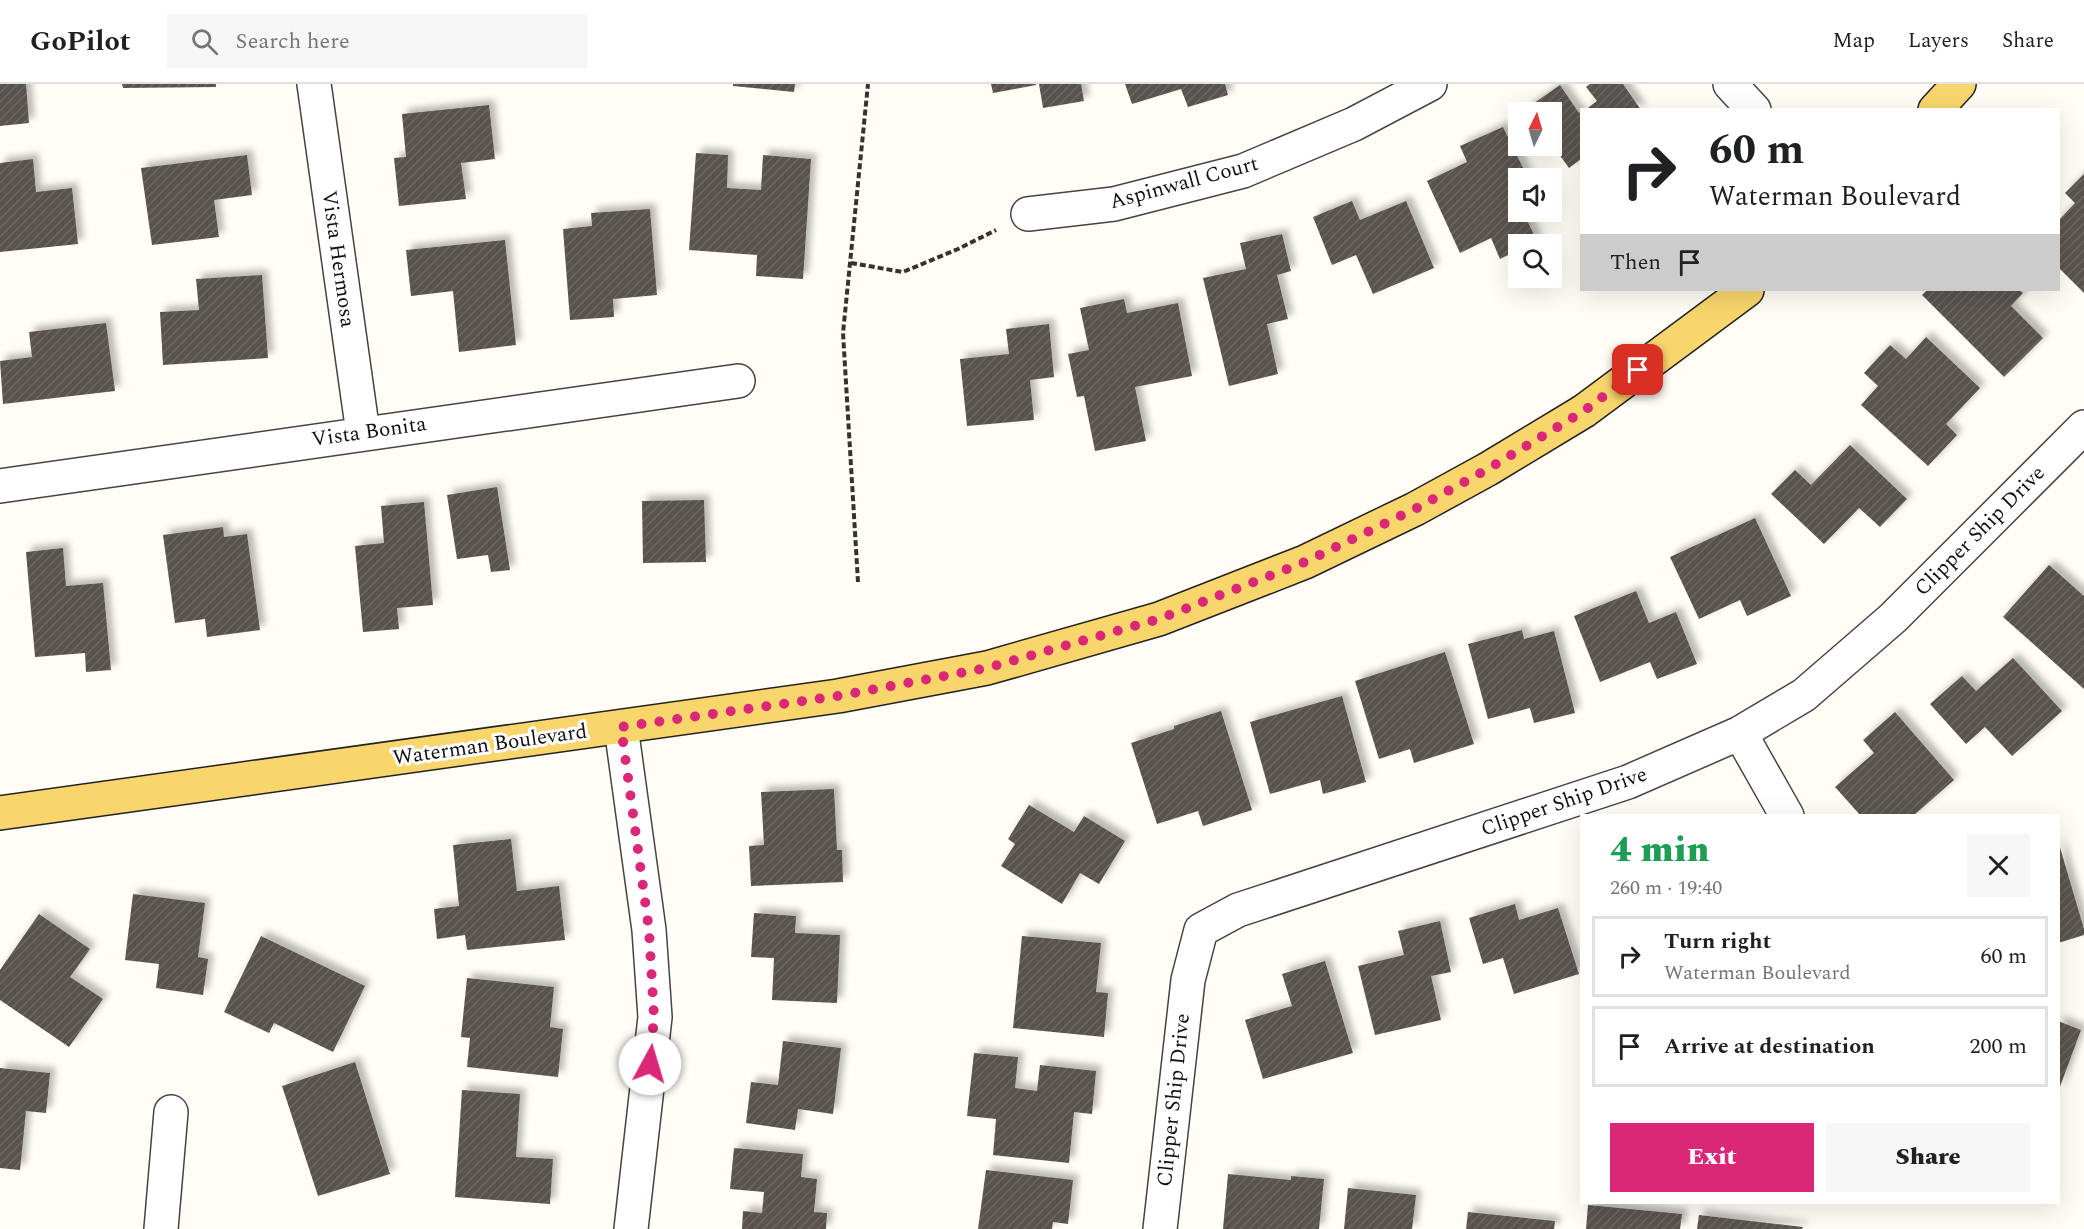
<!DOCTYPE html>
<meta charset="utf-8">
<style>
body{margin:0;font-family:Spectral,serif;background:#f6f6f6;color:#202124;height:100vh;display:flex;flex-direction:column;font-size:22px;white-space:nowrap}
*{box-sizing:border-box;margin:0}
p{font-size:20px;color:#757577}
.icon{flex:none;width:33px;height:33px;fill:none;stroke:currentColor;stroke-width:2;stroke-linecap:round;stroke-linejoin:round}
.map{position:relative;flex:1;overflow:hidden}
.drawer{position:absolute;left:1580px;top:730px;width:480px;height:390px;display:flex;flex-direction:column;background:#fff;border-radius:0px;box-shadow:0 6px 24px #0002}
.drawer>*{flex:none}
.guide{position:absolute;left:1580px;top:24px;width:480px;height:183px;border-radius:0px;box-shadow:0 6px 24px #0002;background:#fff;color:#202124;overflow:hidden}
.needle{width:39px;rotate:5deg}
.buttons{position:absolute;left:1508px;top:18px;display:grid;gap:12px}
.buttons a{display:grid;place-items:center;width:54px;height:54px;border-radius:0px;background:#fff;box-shadow:0 6px 24px #0002;font-size:30px}
.pin{position:absolute;display:grid;place-items:center;width:51px;height:51px;color:#fff;margin:-26px;border-radius:12px;box-shadow:0 3px 9px #0006}
.me{position:absolute;width:66px;margin:-33px;rotate:6deg;stroke-linejoin:round;filter:drop-shadow(0 0 4px #0008)}
.turn{display:flex;align-items:center;gap:21px;height:126px;padding:0 30px;font-size:27px}
.turn .icon{width:78px;height:78px;stroke-width:2.5}
.turn b{display:block;font-size:42px;line-height:51px}
.then{display:flex;align-items:center;height:57px;padding:0 30px;background:#0003;gap:12px;font-size:22px}
.round{display:grid;place-items:center;flex:none;width:63px;height:63px;border-radius:0px;background:#f6f6f6}
.summary{display:flex;align-items:center;justify-content:space-between;height:102px;padding:0 30px}
h1{font-size:36px;font-weight:800;line-height:45px;color:#1e9e55}
.primary-button{display:flex;gap:12px;margin-top:auto;padding:12px 30px}
.primary-button a{flex:1;height:69px;border-radius:0px;background:#db2777;color:#fff;font-size:24px;font-weight:800;line-height:69px;text-align:center}
.primary-button a+a{background:#f6f6f6;color:#202124}
ul{padding:0;list-style:none}
li{display:flex;align-items:center;gap:18px;height:81px;margin:0 12px 9px;padding:0 18px;border:3px solid #e0e0e0;border-radius:0px}
li div{flex:1}
li b{display:block;font-size:22px}
li em{font-style:normal}
header{display:flex;align-items:center;gap:36px;box-sizing:border-box;height:84px;padding:0 30px;background:#fff;border-bottom:2px solid #e0e0e0}
header strong{font-size:28px}
nav{display:flex;gap:33px;margin-inline-start:auto;font-size:21px}
.search{width:420px;height:54px;background:#f6f6f6;display:flex;align-items:center;gap:15px;box-sizing:border-box;padding:0 21px;border-radius:0px;color:#757577;font-size:22px}
.map>svg:first-child{display:block}
.building{fill:url(#building-hatch);filter:url(#shadow)}
.lines{fill:none;stroke-linecap:round;stroke-linejoin:round}
.minor-casing{stroke:#444;stroke-width:36}
.major-casing{stroke:#222;stroke-width:36}
.path{stroke:#333;stroke-width:4;stroke-dasharray:6 3;stroke-linecap:butt}
.minor{stroke:#fff;stroke-width:33}
.major{stroke:#f9d66b;stroke-width:33}
.route{stroke:#db2777;stroke-width:10;stroke-dasharray:0 18}
.labels{text-anchor:middle;dominant-baseline:central;stroke-width:6;stroke-linejoin:round;paint-order:stroke}
.street-label{font-size:21px;fill:#111;stroke:#fff}
</style>
<header>
<strong>GoPilot</strong>
<div class="search"><svg class="icon" aria-label="search" viewBox="0 0 24 24"><circle cx="10" cy="10" r="6"/><path d="M15 15l6 6"/></svg>Search here</div>
<nav><a>Map</a><a>Layers</a><a>Share</a></nav>
</header>
<div class="map">
<svg width="2084" height="1145" viewBox="0 0 2084 1145">
<defs>
<pattern id="building-hatch" width="6" height="6" patternUnits="userSpaceOnUse" patternTransform="scale(1.5)"><rect width="6" height="6" fill="#5a524d"/><path d="M-1 1l2-2M0 6l6-6M5 7l2-2" fill="none" stroke="#6d6662"/></pattern>
<filter id="shadow"><feDropShadow dx="5.5" dy="-5.5" stdDeviation="3" flood-color="#0004"/></filter>
</defs>
<rect width="100%" height="100%" fill="#fffdf5"/>
<path class="building" d="M0,0h26l3,39 -29,3z
M122,0h94v3l-93,1z
M733,0h62l-1,8 -61,-6z
M991,0h45v1l-43,8z
M1039,0h42l3,17 -41,7z
M1125,0h100l3,11 -40,12 -7,-18 -49,15z
M1590,0h33l18,26h-56l12,-9 -11,-14z
M1560,1l19,28 2,-1v47l-12,9 -18,-25v-31h-21l-3,-4z
M489,21l6,54 -34,4 5,36 -67,7 -5,-48 12,-1 -4,-43z
M1503,43l25,51h-10v34h16l-9,4 12,25 -6,3h-13v6l-18,9 -9,-21 -31,15 -33,-72 40,-19 -7,-16z
M696,69l32,2 -1,33 34,2 2,-35 48,4 -8,120 -47,-3 1,-21 -68,-5z
M247,71l5,40 -38,5 5,37 -67,8 -11,-77z
M33,75l3,33 36,-4 6,56 -78,8v-89z
M2084,90v119l-26,-26v-46l17,-18 -10,-10z
M1352,117l8,19 46,-19 28,67 -61,26 -17,-39 -24,10 -19,-48z
M650,125l7,86 -44,4 1,18 -44,3 -7,-91 29,-3 -1,-13z
M1282,150l9,37 -14,4 11,44 -21,5 11,50 -49,12 -26,-108 43,-9 -6,-26z
M505,156l11,105 -57,7 -6,-61 -42,5 -5,-46z
M262,191l6,83 -105,7 -3,-53 39,-2 -3,-31z
M1927,206h92l4,3 -12,13 32,32 -39,39 -82,-82z
M1124,215l3,14 51,-10 14,73 -57,11 11,54 -51,10 -11,-55 -7,1 -9,-43 21,-4 -9,-42z
M106,239l9,68 -112,13 -3,-43 32,-4 -3,-25z
M1049,240l5,53 -24,3 4,40 -67,6 -7,-67 49,-5 -3,-25z
M1926,253l54,51 -34,36 11,11 -29,31 -67,-61 17,-19 -14,-13 26,-28 16,14z
M1850,361l57,54 -27,28 -21,-19 -35,36 -53,-50 24,-24 16,15z
M497,403l13,83 -19,2 -3,-17 -31,4 -10,-64z
M704,416l2,62 -63,1 -1,-62z
M424,418l9,103 -36,3 2,21 -36,3 -8,-86 29,-3 -3,-37z
M1755,434l36,78 -44,20 -7,-16 -41,19 -29,-62z
M223,443l1,10 23,-3 13,96 -53,7 -2,-18 -30,4 -12,-88z
M63,464l3,38 37,-3 8,87 -25,2 -1,-19 -50,4 -9,-105z
M2049,481l35,31v93l-81,-72z
M1636,507l13,32 27,-11 21,52 -40,15 -7,-17 -50,20 -26,-66z
M1522,546l2,9 30,-8 21,82 -41,10 -4,-15 -42,11 -20,-75z
M1445,568l29,92 -60,19 -4,-14 -31,10 -24,-78z
M2013,574l49,53 -50,45 -27,-29 -19,17 -36,-40 32,-28 14,15z
M1342,612l24,86 -43,12 -3,-14 -50,14 -20,-72z
M1221,627l31,99 -49,16 -5,-15 -41,13 -26,-81 43,-14v-3z
M1895,628l59,68 -41,36h-52l-26,-29 39,-34 -11,-13z
M834,705l3,61h5l1,32 -92,4 -2,-40 15,-1 -3,-53z
M1029,721l45,27 10,-16 41,25 -26,43 -19,-11 -18,31 -61,-38 14,-22 -7,-5z
M511,755l6,52 42,-5 6,54 -98,10 -2,-15 -28,4 -3,-30 25,-3 -6,-61z
M2059,760l25,85v6l-26,8z
M133,810l72,9 -7,54 10,2 -5,36 -47,-7 3,-24 -34,-4z
M1515,820l4,16 39,-12 21,66 -65,20 -11,-36 -20,6 -14,-46z
M754,829l42,3 -1,17 45,2 -3,68 -65,-3 2,-42 -23,-1z
M39,830l51,35 -20,28 33,22 -34,48 -69,-47v-30z
M1440,837l11,51 -20,4 10,44 -66,15 -17,-69 46,-11 -6,-24z
M261,852l104,50 -32,66 -59,-29 -5,10 -45,-21z
M1022,852l79,7 -5,49 12,1 -4,44 -91,-9z
M1325,877l28,92 -90,26 -18,-59 47,-14 -10,-32z
M467,894l87,9 -4,40 13,2 -5,48 -91,-10 3,-29 -9,-1z
M2058,937l23,9 -23,62z
M783,957l58,7 -8,66 -35,-5 -3,21 -49,-7 5,-41 27,3z
M974,969l44,4 -3,31 22,3 3,-26 56,6 -4,43 -18,-2 -5,51 -76,-8 3,-36 -29,-3z
M355,978l35,112 -72,22 -36,-110z
M0,984l50,5 -4,40 -20,-2 -6,59 -20,-2z
M462,1006l58,4 -4,63 37,2 -3,45 -95,-7z
M734,1064l69,6 -2,23 16,2 -3,33 13,1 -1,16h-84l1,-18 19,2 2,-21 -34,-3z
M986,1086l87,10 -5,44 -15,-2 -1,7h-74z
M1228,1090l63,6v-4l33,3 -5,50h-96z
M1348,1104l68,7 -4,34h-68z
M1588,1121l94,9 -2,15h-94z
M1468,1128l87,9 -1,8h-88z
M1699,1131l104,12 -1,2h-105z"/>
<g class="lines">
<g class="minor-casing">
<path id="minor" d="M314,0l49,349
M1730,0l24,26
M1028,130l86,-10 129,-33 111,-47 76,-40
M0,402l738,-105
M621,643l28,203 6,87 -24,212
M1740,649l47,83
M161,1145l10,-117
M1160,1145l28,-249 13,-50 37,-20 390,-128 112,-49 64,-38 89,-77 191,-191"/>
</g>
<g class="major-casing">
<path id="major" d="M1935,26l24,-26
M0,729l838,-117 149,-28 172,-49 146,-57 110,-53 73,-40 96,-58 163,-121"/>
</g>
<path class="path" d="M851,179l52,9 55,-23 38,-19
M858,498l-15,-249 25,-249"/>
<use href="#minor" class="minor"/>
<use href="#major" class="major"/>
</g>
<g class="lines">
<path class="route" d="M650,980l4,-47 -5,-87 -28,-203 217,-31 149,-28 172,-49 146,-57 110,-53 73,-40 96,-58 54,-41"/>
</g>
<g class="labels">
<g class="street-label">
<text transform="translate(1184 99) rotate(-15)">Aspinwall Court</text>
<text transform="translate(338 175) rotate(82)">Vista Hermosa</text>
<text transform="translate(369 348) rotate(-8)">Vista Bonita</text>
<text transform="translate(1980 447) rotate(-45)">Clipper Ship Drive</text>
<text transform="translate(490 661) rotate(-8)">Waterman Boulevard</text>
<text transform="translate(1564 718) rotate(-19)">Clipper Ship Drive</text>
<text transform="translate(1174 1016) rotate(-84)">Clipper Ship Drive</text>
</g>
</g>
</svg>
<div class="buttons">
<a><svg class="needle" viewBox="-14 -14 28 28"><path d="M0-13l5 13h-10z" fill="#e53935"/><path d="M0 13l5-13h-10z" fill="#757577"/></svg></a>
<a><svg class="icon" aria-label="sound" viewBox="0 0 24 24"><path d="M4 9h4l5-4v14l-5-4H4zM17 9q2 3 0 6"/></svg></a>
<a><svg class="icon" aria-label="search" viewBox="0 0 24 24"><circle cx="10" cy="10" r="6"/><path d="M15 15l6 6"/></svg></a>
</div>
<div class="pin" style="left:1638px;top:286px;background:#d93025"><svg class="icon" aria-label="arrive" viewBox="0 0 24 24"><path d="M6 21V4h12l-3 4 3 4H6"/></svg></div>
<svg class="me" style="left:650px;top:980px" viewBox="-20 -20 40 40"><circle r="19" fill="#fff"/><path d="M0-13L10 11 0 6-10 11z" fill="#db2777"/></svg>
<div class="guide">
<div class="turn"><svg class="icon" aria-label="right" viewBox="0 0 24 24"><path d="M7 20v-9h11M14 6l5 5-5 5"/></svg><div><b>60 m</b>Waterman Boulevard</div></div>
<div class="then">Then<svg class="icon" aria-label="arrive" viewBox="0 0 24 24"><path d="M6 21V4h12l-3 4 3 4H6"/></svg></div>
</div>
<section class="drawer">
<div class="summary"><div><h1>4 min</h1><p>260 m · 19:40</p></div><a class="round"><svg class="icon" aria-label="close" viewBox="0 0 24 24"><path d="M6 6l12 12M18 6L6 18"/></svg></a></div>
<ul>
<li><svg class="icon" aria-label="right" viewBox="0 0 24 24"><path d="M7 20v-9h11M14 6l5 5-5 5"/></svg><div><b>Turn right</b><p>Waterman Boulevard</p></div><em>60 m</em></li>
<li><svg class="icon" aria-label="arrive" viewBox="0 0 24 24"><path d="M6 21V4h12l-3 4 3 4H6"/></svg><div><b>Arrive at destination</b></div><em>200 m</em></li>
</ul>
<div class="primary-button"><a>Exit</a><a>Share</a></div>
</section>
</div>
